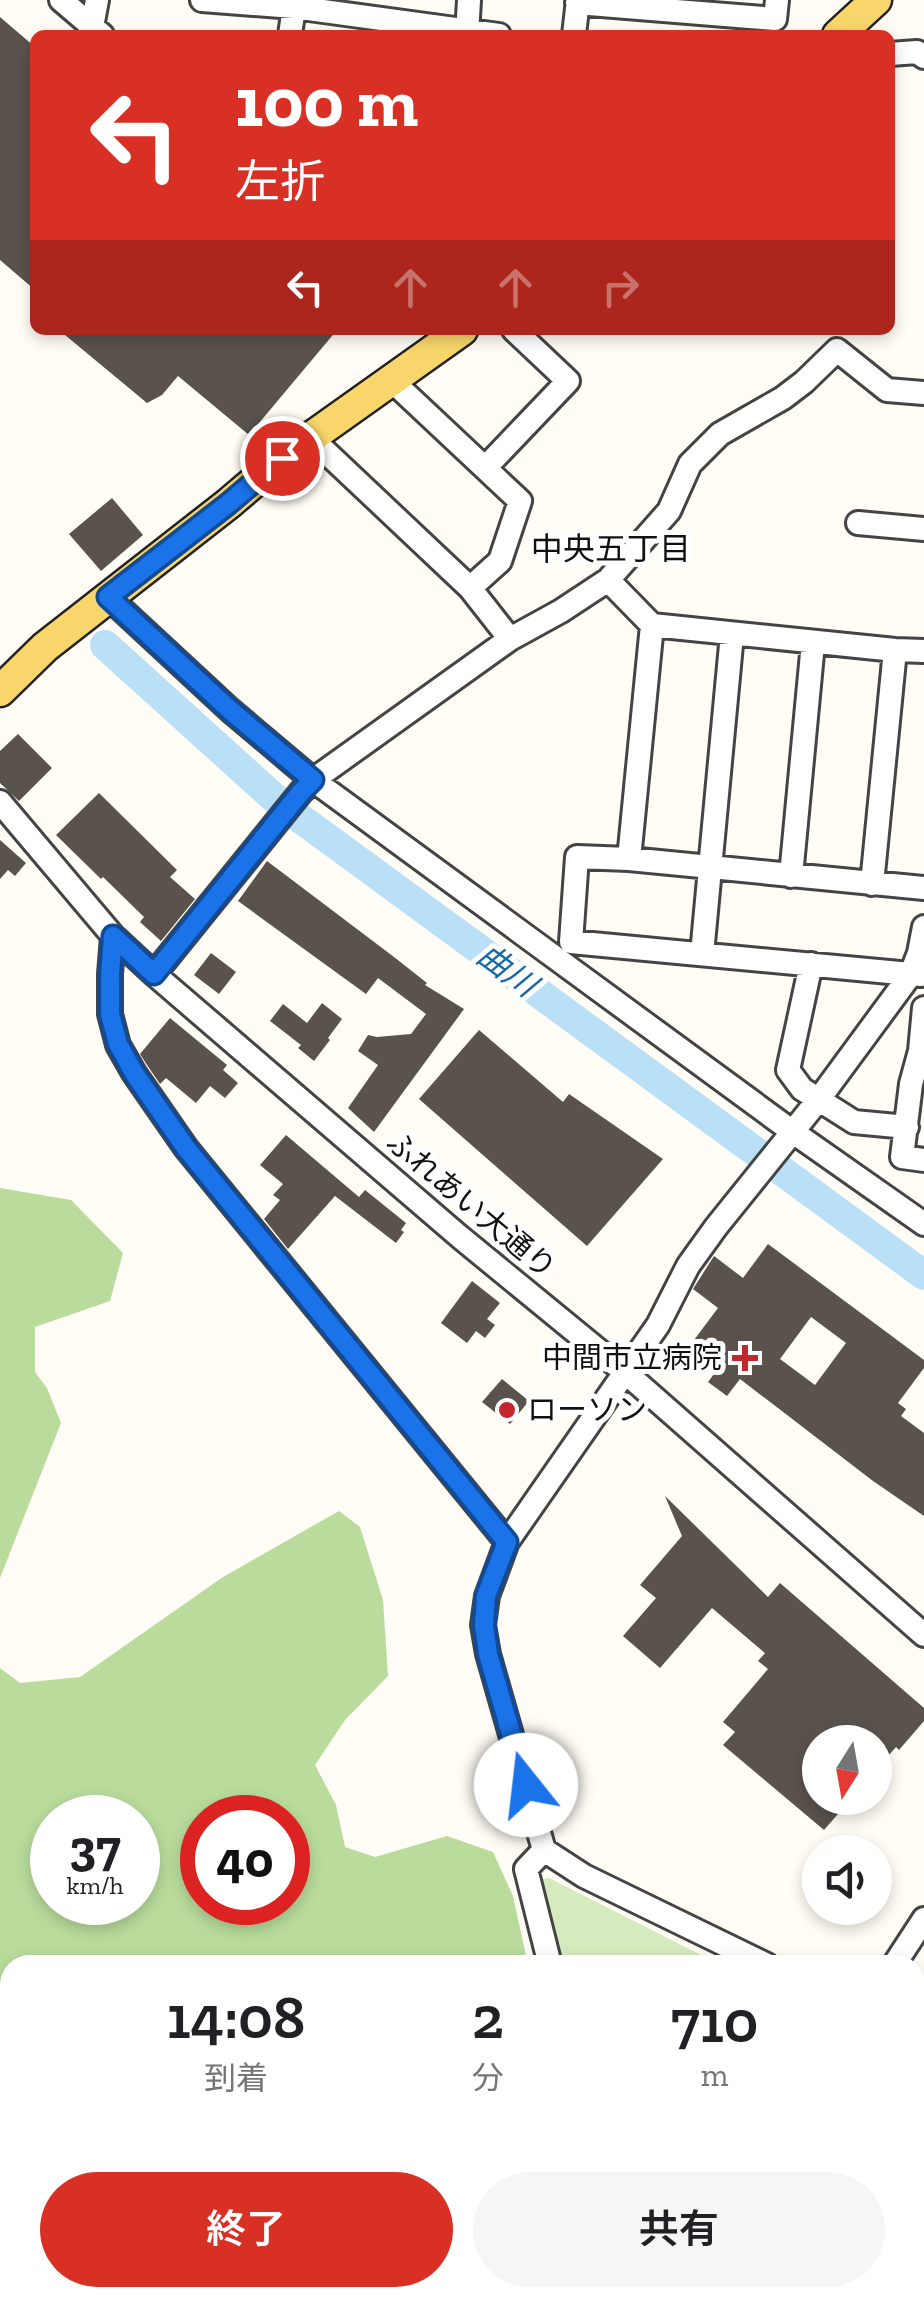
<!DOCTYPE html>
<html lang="ja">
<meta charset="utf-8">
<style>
body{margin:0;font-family:"Zilla Slab","Noto Sans JP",serif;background:#f6f6f6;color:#202124;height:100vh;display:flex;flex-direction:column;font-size:38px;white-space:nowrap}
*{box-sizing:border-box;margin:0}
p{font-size:32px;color:#757577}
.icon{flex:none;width:55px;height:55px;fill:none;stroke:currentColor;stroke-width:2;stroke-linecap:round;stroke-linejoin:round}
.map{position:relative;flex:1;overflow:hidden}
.side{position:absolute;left:0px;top:1955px;width:925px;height:352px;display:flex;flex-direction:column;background:#fff;border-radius:30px 30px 0 0;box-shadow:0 5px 15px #0003}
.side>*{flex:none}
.guide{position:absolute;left:30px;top:30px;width:865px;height:305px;border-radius:15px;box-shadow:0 5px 15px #0003;background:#d93025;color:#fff;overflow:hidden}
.needle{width:65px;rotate:191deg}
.buttons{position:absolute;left:802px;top:1725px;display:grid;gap:20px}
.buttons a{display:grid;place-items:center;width:90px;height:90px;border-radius:50%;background:#fff;box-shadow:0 5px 15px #0003;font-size:50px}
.speed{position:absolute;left:30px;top:1795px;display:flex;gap:20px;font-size:50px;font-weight:700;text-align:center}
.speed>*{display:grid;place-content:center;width:130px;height:130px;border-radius:50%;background:#fff;box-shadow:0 5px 15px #0003;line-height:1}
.speed small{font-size:25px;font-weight:400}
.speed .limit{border:15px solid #d22;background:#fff;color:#111}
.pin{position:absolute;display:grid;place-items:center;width:85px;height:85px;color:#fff;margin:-42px;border:5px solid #fff;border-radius:50%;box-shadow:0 2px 10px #0007}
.me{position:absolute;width:110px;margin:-55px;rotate:344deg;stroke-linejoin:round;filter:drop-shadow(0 0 8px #0008)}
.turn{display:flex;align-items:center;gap:35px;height:210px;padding:0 40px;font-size:45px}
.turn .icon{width:130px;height:130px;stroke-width:2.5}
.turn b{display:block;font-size:70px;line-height:85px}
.lanes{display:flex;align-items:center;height:95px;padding:0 40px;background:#0003;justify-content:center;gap:50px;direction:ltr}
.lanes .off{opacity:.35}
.eta{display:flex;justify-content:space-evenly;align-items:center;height:170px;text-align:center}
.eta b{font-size:60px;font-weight:600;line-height:70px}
.cta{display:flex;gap:20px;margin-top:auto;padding:20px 40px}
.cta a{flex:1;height:115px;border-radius:60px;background:#d93025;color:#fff;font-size:40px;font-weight:600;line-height:115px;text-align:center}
.cta a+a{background:#f6f6f6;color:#202124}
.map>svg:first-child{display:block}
.green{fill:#d5ebbd}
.forest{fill:#b9dc9c;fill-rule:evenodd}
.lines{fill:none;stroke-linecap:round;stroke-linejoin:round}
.river{stroke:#b9e0f7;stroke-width:30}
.building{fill:#5a524d;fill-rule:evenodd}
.minor-casing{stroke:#444;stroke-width:28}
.major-casing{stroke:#222;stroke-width:35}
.minor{stroke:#fff;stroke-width:22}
.major{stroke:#f9d66b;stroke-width:30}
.route-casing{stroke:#114b97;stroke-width:25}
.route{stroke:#1a73e8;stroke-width:18}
.poi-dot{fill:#c4262e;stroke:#fff;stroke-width:4}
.labels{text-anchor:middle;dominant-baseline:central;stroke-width:10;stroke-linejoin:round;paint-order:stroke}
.street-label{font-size:30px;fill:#111;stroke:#fff}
.poi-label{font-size:30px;fill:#111;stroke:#fff;text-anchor:end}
.neighbourhood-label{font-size:32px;fill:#111;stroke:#fff}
.water-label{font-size:32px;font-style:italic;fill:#1768a6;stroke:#fff}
</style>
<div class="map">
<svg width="924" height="2306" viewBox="0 0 924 2306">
<rect width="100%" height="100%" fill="#fffdf5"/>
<path class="green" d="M549,1878l170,86 -161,1 -21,-81 5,-5z"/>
<path class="forest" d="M0,1188l71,12 52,53 -13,48 -75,26v45l12,16 14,35 -61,155z
M339,1511l21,16 23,73 5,76 -43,44 -30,45 21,40 9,42 30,10 72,-21 46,16 20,44 15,69h-518v333h509l11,8h-530v-638l20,15 60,-6 143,-100zM52,1818h86v84h-86zM202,1818h86v84h-86z"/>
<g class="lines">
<path class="river" d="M105,645l177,160 642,470"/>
</g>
<path class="building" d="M0,17l35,30v243l-35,-30z
M59,330h278l-88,105 -71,-59 -16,19 -15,8z
M112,498l31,37 -42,36 -32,-37z
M18,734l34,34 -33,33 -19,-18v-32z
M99,793l78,77 -7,7 25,22 -34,42 -21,-19 4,-5 -41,-40 -2,2 -45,-44z
M0,840l26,23 -11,13 -7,-6 -8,9z
M267,861l127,96 33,26 -2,2 39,24 -90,123 -26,-24 30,-43 -20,-14 10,-16 9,2 34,-3 15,-20 -48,-36 -12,16 -128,-93z
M211,953l25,19 -17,22 -25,-19z
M322,1003l20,16 -14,19 2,2 -16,21 -16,-13 3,-3 -31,-24 13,-17 24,19z
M170,1018l57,47 -4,5 15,13 -13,15 -15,-12 -14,17 -30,-25 -6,6 -13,-19 -7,-11z
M479,1030l84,72 6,-8 94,65 -76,87 -168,-147z
M286,1135l73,62 6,-7 41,33 -5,7 3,2 -8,11 -61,-47 -47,53 -24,-30 16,-19 -7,-5 10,-11 -23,-19z
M768,1244l156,116v8l-26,35 8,6 -5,7 23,17v83l-51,-35 -133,-102 -13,17 -19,-14 12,-16 -29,-22 27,-36 -25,-19 21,-33 29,22zM811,1317l35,26 -31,42 -35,-26z
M472,1281l28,22 -13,16 8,6 -10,13 -9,-7 -9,12 -26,-20z
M502,1379l27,22 -19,23 -28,-22z
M665,1496l103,101 12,-14 144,125v13l-25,29 -3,-3 -21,24v-29h-55v56h32l-28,32 -101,-85 12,-13 -12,-10 45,-53 -10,-8 7,-8 -53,-45 -52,60 -37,-32 33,-38 -16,-13 42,-49z"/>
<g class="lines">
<g class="minor-casing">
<path id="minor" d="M61,0l41,35
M202,0l92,7 205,28
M577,3l198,16 2,-19
M92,27l5,-27
M290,35l4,-28
M467,35l2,-35
M574,35l4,-35
M890,54l27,-2 7,5
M390,379l130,122 -20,60 -30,27
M310,437l160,151 40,51
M485,468l83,-87 -54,-51
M858,523l66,6
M608,580l44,45 243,25 29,1
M108,597l122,113 83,70 480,352 131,92
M0,802l113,134 41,38 306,263 166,136 298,262
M629,859l23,-234
M791,876l22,-233
M872,884l23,-234
M113,936l-3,38v40l8,31 16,28 52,75 321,394
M702,954l30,-320
M811,964l-23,106 14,19 52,33 53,5
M154,974l147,-182 12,-12 197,-141 51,-28 47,-31 61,-69 21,-47 30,-30 63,-36 21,-16 33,-32 50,40 37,3
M921,975l-350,-33 6,-85 52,2 295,29
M924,1008l-4,43 -9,33 -9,73 22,3
M544,1850l-18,19 24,96
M767,1965l-183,-89 -40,-26 -56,-196 -5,-29 4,-29 20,-54 151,-217 30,-59 28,-39 103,-128 92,-125 8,-21 5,-26
M894,1965l30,-46
M915,2042l9,5
M694,2298l2,8
M912,2306l12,-31"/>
</g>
<g class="major-casing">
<path id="major" d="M838,35l38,-35
M0,691l45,-44 183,-143 54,-46 180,-128"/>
</g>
<use href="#minor" class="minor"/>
<use href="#major" class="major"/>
</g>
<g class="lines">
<g class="route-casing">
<path id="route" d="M282,458l-54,46 -120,93 122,113 83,70 -12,12 -147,182 -41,-38 -3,38v40l8,30 16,29 52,75 321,394 -21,54 -2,29 4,29 38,131"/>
</g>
<use href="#route" class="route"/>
</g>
<g class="poi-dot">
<path d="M740 1343h10v10h10v10h-10v10h-10v-10h-10v-10h10z"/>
<circle cx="507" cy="1410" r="10"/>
</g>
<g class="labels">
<g class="street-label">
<text transform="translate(471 1205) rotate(40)">ふれあい大通り</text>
</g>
<g class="poi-label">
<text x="722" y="1358">中間市立病院</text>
<text x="527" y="1410" text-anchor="start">ローソン</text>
</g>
<g class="neighbourhood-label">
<text x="611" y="549">中央五丁目</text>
</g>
<g class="water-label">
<text transform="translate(507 970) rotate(36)">曲川</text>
</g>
</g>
</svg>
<div class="buttons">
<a><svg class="needle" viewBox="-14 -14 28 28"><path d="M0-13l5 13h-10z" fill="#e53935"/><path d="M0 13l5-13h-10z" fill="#757577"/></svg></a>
<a><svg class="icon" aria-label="sound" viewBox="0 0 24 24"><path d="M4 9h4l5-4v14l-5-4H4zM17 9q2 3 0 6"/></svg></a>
</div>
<div class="speed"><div>37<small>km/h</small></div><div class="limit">40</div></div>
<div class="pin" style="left:282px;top:458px;background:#d93025"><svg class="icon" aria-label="arrive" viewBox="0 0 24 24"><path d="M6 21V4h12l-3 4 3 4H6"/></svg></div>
<svg class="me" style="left:526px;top:1785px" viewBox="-20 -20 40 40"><circle r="19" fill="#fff"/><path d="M0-13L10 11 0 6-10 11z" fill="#1a73e8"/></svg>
<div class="guide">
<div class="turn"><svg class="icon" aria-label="left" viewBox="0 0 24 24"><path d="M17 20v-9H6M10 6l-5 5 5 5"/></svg><div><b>100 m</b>左折</div></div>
<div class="lanes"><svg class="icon" aria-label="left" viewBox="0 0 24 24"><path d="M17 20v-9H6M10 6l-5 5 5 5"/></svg><svg class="icon off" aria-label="ahead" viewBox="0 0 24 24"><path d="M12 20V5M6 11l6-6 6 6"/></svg><svg class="icon off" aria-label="ahead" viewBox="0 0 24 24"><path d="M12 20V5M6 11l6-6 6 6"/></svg><svg class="icon off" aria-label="right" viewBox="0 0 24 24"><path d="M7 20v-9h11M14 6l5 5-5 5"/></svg></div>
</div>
<section class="side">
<div class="eta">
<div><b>14:08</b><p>到着</p></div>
<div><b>2</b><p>分</p></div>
<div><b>710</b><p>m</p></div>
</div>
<div class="cta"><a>終了</a><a>共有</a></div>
</section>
</div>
